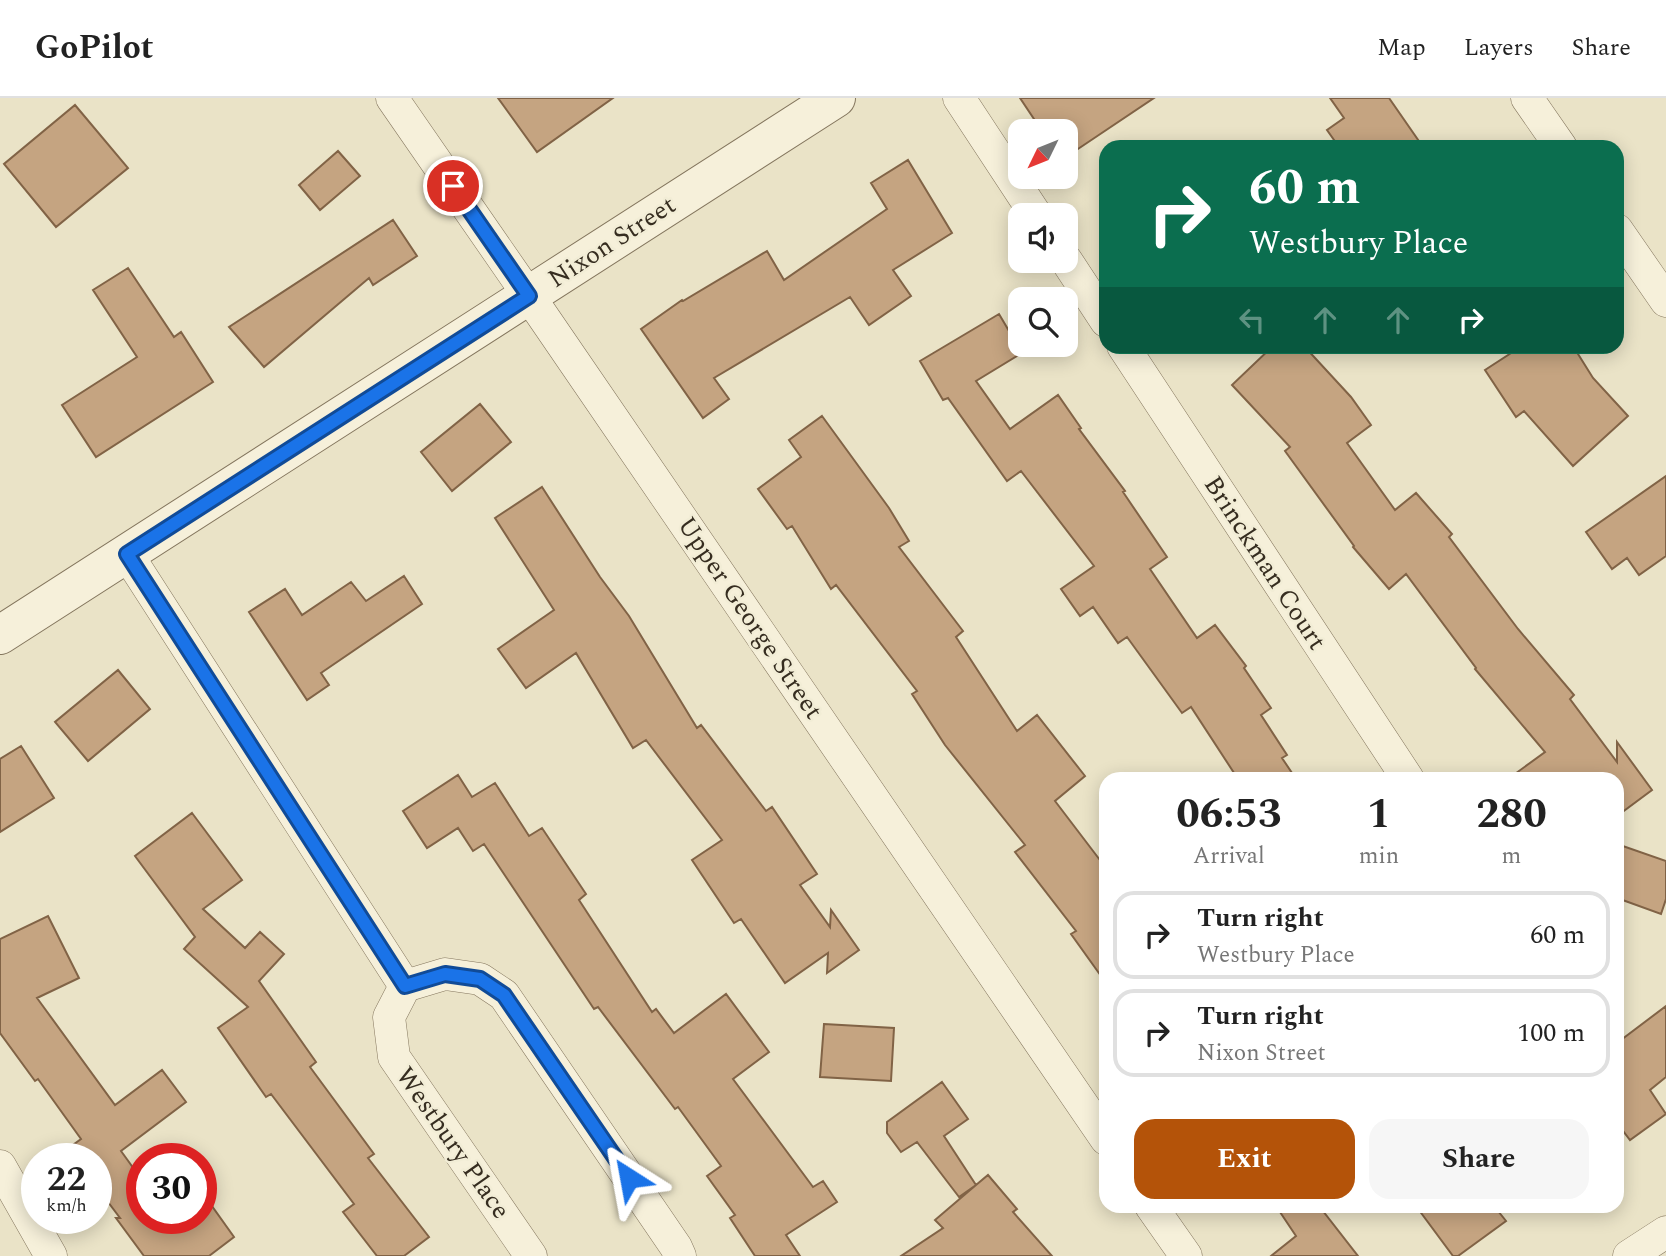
<!DOCTYPE html>
<style>
body{margin:0;font-family:Spectral,serif;background:#f6f6f6;color:#222;height:100vh;display:flex;flex-direction:column;font-size:26px;white-space:nowrap}
*{box-sizing:border-box;margin:0}
p{font-size:23px;color:#767676}
.icon{flex:none;width:38px;height:38px;fill:none;stroke:currentColor;stroke-width:2;stroke-linecap:round;stroke-linejoin:round}
.map{position:relative;flex:1;overflow:hidden}
.side{position:absolute;left:1099px;top:674px;width:525px;height:441px;display:flex;flex-direction:column;background:#fff;border-radius:21px;box-shadow:0 4px 18px #0003}
.side>*{flex:none}
.guide{position:absolute;left:1099px;top:42px;width:525px;height:214px;border-radius:21px;box-shadow:0 4px 18px #0003;background:#0b6e4f;color:#fff;overflow:hidden}
.needle{width:46px;rotate:227deg}
.controls{position:absolute;left:1008px;top:21px;display:grid;gap:14px}
.controls a{display:grid;place-items:center;width:70px;height:70px;border-radius:14px;background:#fff;box-shadow:0 4px 18px #0003;font-size:35px}
.speed{position:absolute;left:21px;top:1045px;display:flex;gap:14px;font-size:35px;font-weight:700;text-align:center}
.speed>*{display:grid;place-content:center;width:91px;height:91px;border-radius:50%;background:#fff;box-shadow:0 4px 18px #0003;line-height:1}
.speed small{font-size:18px;font-weight:400}
.speed .limit{border:10px solid #d22;background:#fff;color:#111}
.pin{position:absolute;display:grid;place-items:center;width:60px;height:60px;color:#fff;margin:-30px;border:4px solid #fff;border-radius:50%;box-shadow:0 2px 7px #0007}
.me{position:absolute;width:77px;margin:-38px;rotate:326deg;stroke-linejoin:round;filter:drop-shadow(0 0 5px #0008)}
.turn{display:flex;align-items:center;gap:24px;height:147px;padding:0 35px;font-size:32px}
.turn .icon{width:91px;height:91px;stroke-width:2.5}
.turn b{display:block;font-size:49px;line-height:60px}
.lanes{display:flex;align-items:center;height:66px;padding:0 35px;background:#0003;justify-content:center;gap:35px;direction:ltr}
.lanes .off{opacity:.35}
.eta{display:flex;justify-content:space-evenly;align-items:center;height:119px;text-align:center}
.eta b{font-size:42px;font-weight:700;line-height:49px}
.cta{display:flex;gap:14px;margin-top:auto;padding:14px 35px}
.cta a{flex:1;height:80px;border-radius:21px;background:#b45309;color:#fff;font-size:28px;font-weight:700;line-height:80px;text-align:center}
.cta a+a{background:#f6f6f6;color:#222}
ul{padding:0;list-style:none}
li{display:flex;align-items:center;gap:21px;height:88px;margin:0 14px 10px;padding:0 21px;border:4px solid #e0e0e0;border-radius:21px}
li div{flex:1}
li b{display:block;font-size:26px}
li em{font-style:normal}
header{display:flex;align-items:center;gap:42px;box-sizing:border-box;height:98px;padding:0 35px;background:#fff;border-bottom:2px solid #e0e0e0}
header strong{font-size:33px}
nav{display:flex;gap:38px;margin-inline-start:auto;font-size:24px}
.map>svg:first-child{display:block}
.building{fill:#c5a481;stroke:#816346;stroke-width:2}
.lines{fill:none;stroke-linecap:round;stroke-linejoin:round}
.minor-casing{stroke:#84765e;stroke-width:33}
.tertiary-casing{stroke:#84765e;stroke-width:40}
.minor{stroke:#f6f0da;stroke-width:32}
.tertiary{stroke:#f6f0da;stroke-width:38}
.route-casing{stroke:#114b97;stroke-width:18}
.route{stroke:#1a73e8;stroke-width:12}
.labels{text-anchor:middle;dominant-baseline:central;stroke-width:5;stroke-linejoin:round;paint-order:stroke}
.street-label{font-size:26px;fill:#362d20;stroke:#f2edd6}
</style>
<header>
<strong>GoPilot</strong>
<nav><a>Map</a><a>Layers</a><a>Share</a></nav>
</header>
<div class="map">
<svg width="1666" height="1158" viewBox="0 0 1666 1158">
<rect width="100%" height="100%" fill="#eae3c7"/>
<path class="building" d="M498,0h115l-76,54z
M1020,0h134l-88,59v-26h-24z
M1330,0h59l34,49h-84l-12,-17 17,-12z
M75,7l53,63 -72,59 -52,-63z
M338,53l22,25 -40,34 -21,-25z
M908,62l44,73 -59,37 18,26 -42,29 -19,-28 -136,81 15,21 -26,19 -62,-89 41,-29 1,1 84,-50 17,29 103,-71 -16,-26z
M393,122l24,36 -44,29 -4,-7 -105,89 -35,-40z
M128,170l46,69 7,-5 32,50 -117,75 -34,-52 75,-48 -44,-67z
M999,216l23,39 -46,28 34,48 48,-34 23,33 -2,1 46,62 -2,1 44,65 -17,12 47,69 18,-13 31,41 -2,2 27,40 -10,7 26,40 -5,3 14,21h-58l-47,-72 -9,6 -55,-76 -9,6 -25,-36 -13,9 -19,-27 33,-23 -73,-95 -14,10 -59,-83 -5,2 -23,-39z
M1273,248h31l47,51 20,28 -24,18 48,67 21,-17 36,41 -3,3 69,92 56,66 -4,4 47,63v-20l35,48 -35,26v-37h-109l37,-27 -70,-83 1,-1 -70,-94 -17,15 -36,-42 1,-1 -69,-95 5,-4 -58,-62z
M1522,248h51l20,32 35,38 -55,50 -49,-55 -8,6 -31,-47z
M480,306l31,38 -59,49 -31,-39z
M822,318l67,92 20,33 -10,6 64,84 -7,6 61,94 20,-16 48,61 -30,25 51,67v115l-35,-49 5,-3 -61,-79 10,-7 -80,-100 -33,-51 5,-3 -81,-106 -5,4 -39,-63 -5,3 -29,-40 43,-32 -12,-17z
M1666,378v80l-27,19 -12,-17 -15,11 -26,-37z
M542,389l58,90 29,39 68,112 4,-3 65,86 6,-4 45,67 -17,11 30,42 1,-17 28,40 -32,23 1,-20 -43,30 -44,-64 -7,4 -42,-63 30,-20 -76,-100 -13,8 -57,-95 -50,35 -28,-39 56,-39 -59,-92z
M404,478l18,28 -101,69 8,12 -22,15 -58,-88 36,-23 17,26 49,-33 15,19z
M118,572l32,39 -62,52 -33,-39z
M21,648l33,52 -54,34v-73z
M458,677l14,22 23,-14 34,53 13,-8 44,66 -7,6 73,112 4,-3 18,24 52,-39 43,58 -36,27 80,108 10,-6 14,21 -51,33 14,21h-45l-25,-38 5,-3 -28,-39 14,-10 -43,-59 -3,2 -77,-102 -4,2 -110,-165 -11,7 -15,-23 -31,20 -24,-37z
M192,715l50,67 -39,29 42,39 15,-16 24,22 -25,27 57,81 -6,5 64,87 -6,4 61,79 -25,19h-27l-34,-44 11,-8 -83,-110 -5,3 -48,-69 30,-21 -64,-58 11,-12 -60,-81z
M1617,746l49,17v38l-5,15 -44,-16z
M48,818l31,62 -42,20 78,107 47,-35 24,32 -65,49 21,29v38h59v-10l8,-6 25,35 -25,19h-65l-28,-38h4l-24,-32v-28h-41l26,-19 -43,-60 -3,2 -35,-48v-94z
M1666,908v71l-16,13 16,24 -36,26 -13,-17v-80z
M824,926l70,4 -3,53 -71,-4z
M942,984l26,37 -24,17 32,49 12,-10 29,34 -4,3 39,44h-151l42,-28 -8,-8 41,-35 -17,12 -42,-55 -16,10 -14,-19v-11z
M1276,1108h43l39,50h-87l25,-20z
M1416,1108h78l12,15 -48,35h-5z"/>
<g class="lines">
<g class="minor-casing">
<path id="minor" d="M392,0l137,198 577,843
M959,0l77,117
M1527,0l34,49
M1617,132l49,71
M1066,162l40,61
M1123,248l285,433
M127,456l278,432
M0,1068l51,90
M1151,1108l35,50
M531,1158l-137,-199 -5,-40 16,-31 40,-12 35,5 24,16 172,252 4,9
M1629,1158l37,-24"/>
</g>
<g class="tertiary-casing">
<path id="tertiary" d="M0,537l836,-537"/>
</g>
<use href="#minor" class="minor"/>
<use href="#tertiary" class="tertiary"/>
</g>
<g class="lines">
<g class="route-casing">
<path id="route" d="M453,88l76,110 -402,258 278,432 40,-12 35,5 24,16 125,183"/>
</g>
<use href="#route" class="route"/>
</g>
<g class="labels">
<g class="street-label">
<text transform="translate(612 144) rotate(-33)">Nixon Street</text>
<text transform="translate(1265 465) rotate(57)">Brinckman Court</text>
<text transform="translate(750 520) rotate(56)">Upper George Street</text>
<text transform="translate(453 1045) rotate(55)">Westbury Place</text>
</g>
</g>
</svg>
<div class="controls">
<a><svg class="needle" viewBox="-14 -14 28 28"><path d="M0-13l5 13h-10z" fill="#e53935"/><path d="M0 13l5-13h-10z" fill="#767676"/></svg></a>
<a><svg class="icon" aria-label="sound" viewBox="0 0 24 24"><path d="M4 9h4l5-4v14l-5-4H4zM17 9q2 3 0 6"/></svg></a>
<a><svg class="icon" aria-label="search" viewBox="0 0 24 24"><circle cx="10" cy="10" r="6"/><path d="M15 15l6 6"/></svg></a>
</div>
<div class="speed"><div>22<small>km/h</small></div><div class="limit">30</div></div>
<div class="pin" style="left:453px;top:88px;background:#d93025"><svg class="icon" aria-label="arrive" viewBox="0 0 24 24"><path d="M6 21V4h12l-3 4 3 4H6"/></svg></div>
<svg class="me" style="left:629px;top:1080px" viewBox="-20 -20 40 40"><path d="M0-17L14 15 0 8-14 15z" fill="#1a73e8" stroke="#fff" stroke-width="4"/></svg>
<div class="guide">
<div class="turn"><svg class="icon" aria-label="right" viewBox="0 0 24 24"><path d="M7 20v-9h11M14 6l5 5-5 5"/></svg><div><b>60 m</b>Westbury Place</div></div>
<div class="lanes"><svg class="icon off" aria-label="left" viewBox="0 0 24 24"><path d="M17 20v-9H6M10 6l-5 5 5 5"/></svg><svg class="icon off" aria-label="ahead" viewBox="0 0 24 24"><path d="M12 20V5M6 11l6-6 6 6"/></svg><svg class="icon off" aria-label="ahead" viewBox="0 0 24 24"><path d="M12 20V5M6 11l6-6 6 6"/></svg><svg class="icon" aria-label="right" viewBox="0 0 24 24"><path d="M7 20v-9h11M14 6l5 5-5 5"/></svg></div>
</div>
<section class="side">
<div class="eta">
<div><b>06:53</b><p>Arrival</p></div>
<div><b>1</b><p>min</p></div>
<div><b>280</b><p>m</p></div>
</div>
<ul>
<li><svg class="icon" aria-label="right" viewBox="0 0 24 24"><path d="M7 20v-9h11M14 6l5 5-5 5"/></svg><div><b>Turn right</b><p>Westbury Place</p></div><em>60 m</em></li>
<li><svg class="icon" aria-label="right" viewBox="0 0 24 24"><path d="M7 20v-9h11M14 6l5 5-5 5"/></svg><div><b>Turn right</b><p>Nixon Street</p></div><em>100 m</em></li>
</ul>
<div class="cta"><a>Exit</a><a>Share</a></div>
</section>
</div>
